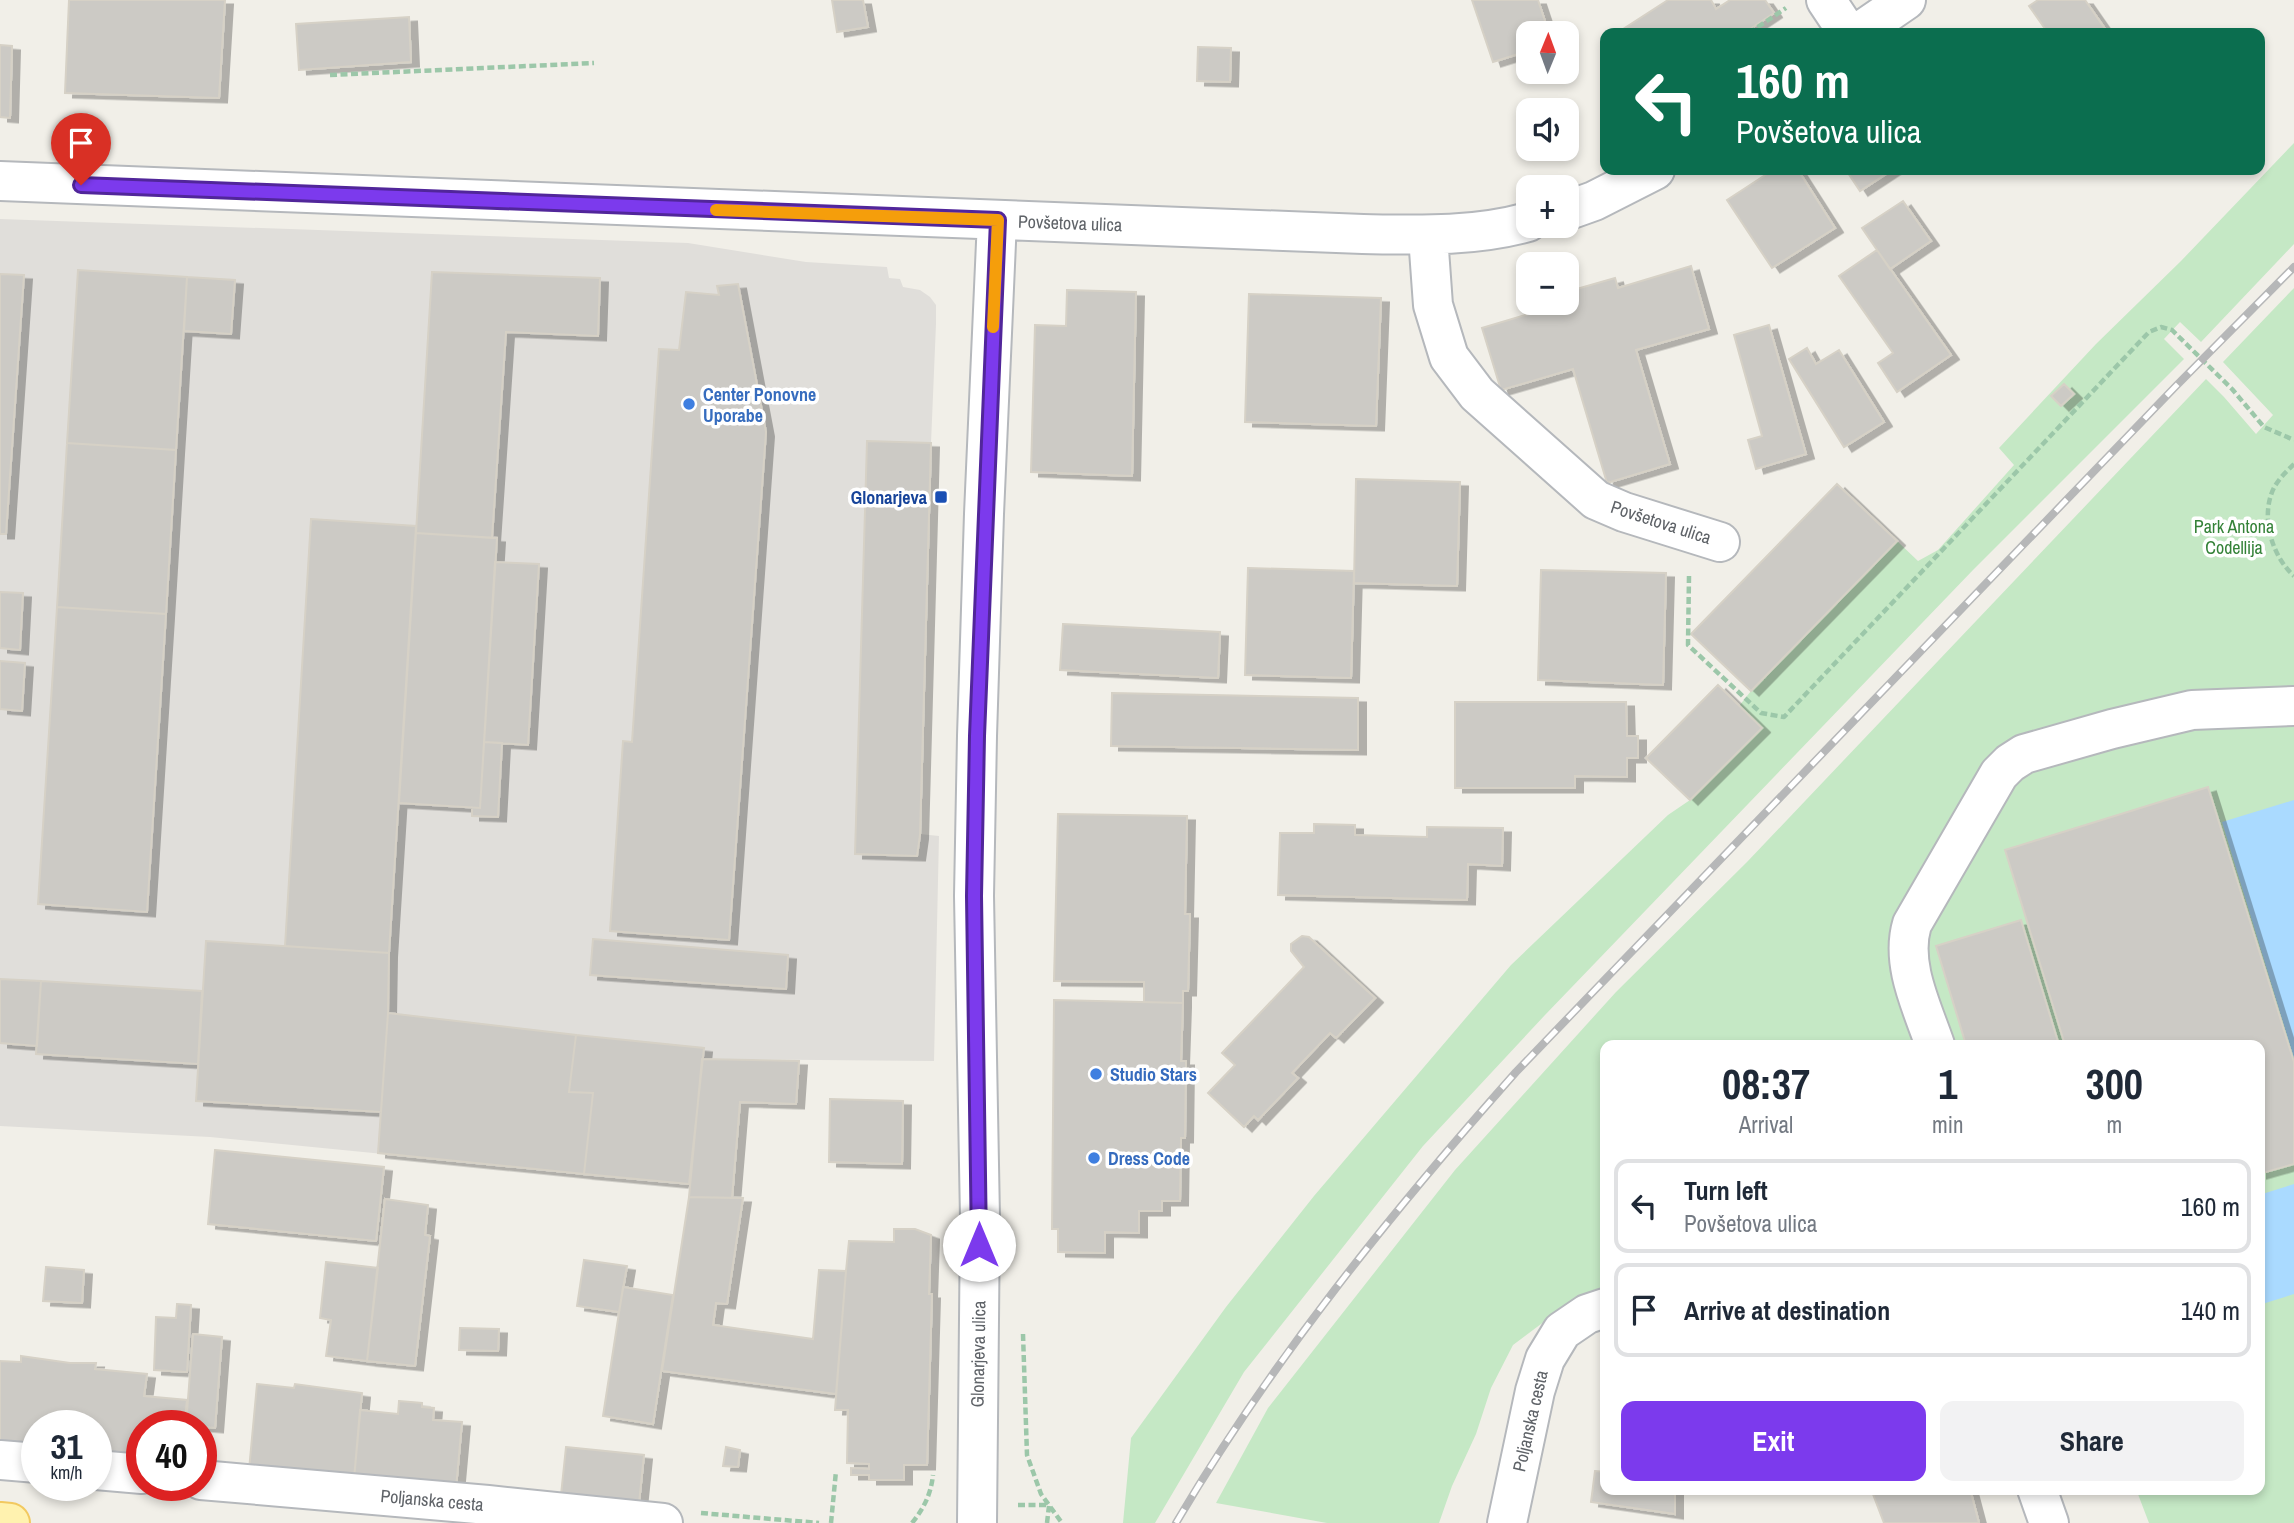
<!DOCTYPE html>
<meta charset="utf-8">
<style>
body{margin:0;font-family:"Archivo Narrow",sans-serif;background:#f2f2f3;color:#1f2937;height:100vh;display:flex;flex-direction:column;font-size:26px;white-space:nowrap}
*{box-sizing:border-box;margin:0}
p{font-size:23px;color:#747a83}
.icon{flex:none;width:38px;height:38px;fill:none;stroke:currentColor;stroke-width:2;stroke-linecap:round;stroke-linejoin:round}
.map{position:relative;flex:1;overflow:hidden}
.sheet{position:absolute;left:1600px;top:1040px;width:665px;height:455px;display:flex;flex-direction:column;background:#fff;border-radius:14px;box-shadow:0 4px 10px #0003}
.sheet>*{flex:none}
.hud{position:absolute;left:1600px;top:28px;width:665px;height:147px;border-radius:14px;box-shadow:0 4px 10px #0003;background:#0b6e4f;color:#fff;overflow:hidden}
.needle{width:46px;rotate:1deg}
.buttons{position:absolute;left:1516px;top:21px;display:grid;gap:14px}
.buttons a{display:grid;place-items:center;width:63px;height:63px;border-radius:14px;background:#fff;box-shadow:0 4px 10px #0003;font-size:35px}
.speed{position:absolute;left:21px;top:1410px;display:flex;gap:14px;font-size:35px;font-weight:700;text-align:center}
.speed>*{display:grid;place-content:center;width:91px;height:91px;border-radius:50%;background:#fff;box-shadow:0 4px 10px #0003;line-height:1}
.speed small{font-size:18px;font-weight:400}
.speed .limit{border:10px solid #d22;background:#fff;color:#111}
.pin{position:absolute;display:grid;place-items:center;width:60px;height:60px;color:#fff;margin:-72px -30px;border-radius:50% 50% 50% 0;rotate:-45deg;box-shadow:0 0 7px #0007}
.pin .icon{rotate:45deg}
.me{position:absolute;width:77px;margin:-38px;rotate:0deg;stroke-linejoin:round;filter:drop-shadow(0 0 5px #0008)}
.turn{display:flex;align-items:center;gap:24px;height:147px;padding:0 21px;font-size:32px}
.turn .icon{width:91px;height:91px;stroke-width:2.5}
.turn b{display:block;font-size:49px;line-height:60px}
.eta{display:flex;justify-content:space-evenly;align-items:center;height:119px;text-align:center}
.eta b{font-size:42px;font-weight:700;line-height:49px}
.button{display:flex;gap:14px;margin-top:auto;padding:14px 21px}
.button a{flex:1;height:80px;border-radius:14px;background:#7c3aed;color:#fff;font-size:28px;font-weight:700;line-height:80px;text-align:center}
.button a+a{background:#f2f2f3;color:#1f2937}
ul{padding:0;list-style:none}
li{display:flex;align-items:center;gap:21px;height:94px;margin:0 14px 10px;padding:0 7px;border:4px solid #e0e1e3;border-radius:14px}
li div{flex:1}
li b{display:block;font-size:26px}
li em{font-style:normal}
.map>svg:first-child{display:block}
.industrial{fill:#e0deda}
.green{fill:#c5e8c5}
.water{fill:#aadaff}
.building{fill:#cccac5;stroke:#d6d1c6;stroke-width:2;filter:url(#shadow)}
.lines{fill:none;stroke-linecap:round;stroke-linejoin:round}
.minor-casing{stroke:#b5b8bc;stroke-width:42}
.major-casing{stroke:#f2c960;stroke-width:42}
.path{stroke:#9cc7a9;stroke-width:4.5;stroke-dasharray:7 3.5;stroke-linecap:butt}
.minor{stroke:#fff;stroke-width:38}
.major{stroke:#fff2af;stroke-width:38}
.rail-casing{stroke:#b6b7b8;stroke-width:8}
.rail{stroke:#fff;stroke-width:5;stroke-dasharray:16;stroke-linecap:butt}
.route-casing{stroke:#51269a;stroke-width:18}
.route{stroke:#7c3aed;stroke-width:12}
.slow{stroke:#f59e0b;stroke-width:12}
.shop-dot{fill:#3f7fe0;stroke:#fff;stroke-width:2.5}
.transit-dot{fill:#1a4fb4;stroke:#fff;stroke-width:2.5}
.labels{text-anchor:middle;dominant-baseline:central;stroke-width:7;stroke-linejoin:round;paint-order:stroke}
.street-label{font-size:18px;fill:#5f6368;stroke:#fff}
.shop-label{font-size:18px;font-weight:bold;fill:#366cbe;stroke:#fff;text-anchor:start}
.transit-label{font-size:18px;font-weight:bold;fill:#164399;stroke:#fff;text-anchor:end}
.park-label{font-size:18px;fill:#348238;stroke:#fff}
</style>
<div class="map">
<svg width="2294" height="1523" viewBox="0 0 2294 1523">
<defs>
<filter id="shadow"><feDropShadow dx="8" dy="4.5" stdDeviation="0" flood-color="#0004"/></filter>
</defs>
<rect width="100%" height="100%" fill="#f1efe8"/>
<path class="industrial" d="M0,219l688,24 118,19 81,5 2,11 11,1 3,8 17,3 10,7 6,8v19l-5,119 -11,391 19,2 -5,225 -231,-2 -14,125 -479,-47 -210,-11z"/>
<path class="green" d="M2294,143v101l-93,98 -21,-20 -16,17 20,20 -211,211 -428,445 -122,131 -179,226 -89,151h-32l8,-85 95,-131 88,-111 197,-231 157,-150 22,-15 71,-72 -22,-22 12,-15 146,-150 21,20 20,-11 76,-85 -15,-17 97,-104 85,-83z
M2294,288v1235h-145l-13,-34h123v-444h-654v242l-23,9 -17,10 -52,39 -22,43 -15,46 -24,52 -13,37h-112l-111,-20 52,-95 187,-238 161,-178 131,-130 459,-483 18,18 32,37 17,-19 -50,-53z"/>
<path class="water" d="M2294,800v258l-72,-236z
M2294,1184v110l-35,11v-110z"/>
<path class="building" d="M69,0h156l-6,98 -154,-5z
M832,0h31l5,27 -31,5z
M1472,0h66l11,33h-21v18l-35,11z
M1668,0h43l5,9 14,-9h35l9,13 -30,20h-127z
M2038,0h47l23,33h-60l-19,-27z
M409,17l2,45 -112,8 -3,-46z
M0,45l12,1 -2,72 -10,-1z
M1198,47l33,1 -1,34 -33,-1z
M1773,170h25l37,58 -63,40 -45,-68z
M1846,170h46l-32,21z
M1903,201l28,40 -41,28 -28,-41z
M1877,250l74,105 -54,37 -19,-29 15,-10 -54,-77z
M1691,266l18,63 -73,21 34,114 -63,19 -34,-114 -72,21 -19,-62 73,-22 -1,-3h12v-11l49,-14 3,10z
M78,270l109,7 -11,173 -109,-7z
M432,272l168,6 -2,58 -92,-4 -14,206 -76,-5z
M0,274l24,1 -18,259h-6z
M187,277l48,3 -4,54 -47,-3z
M738,284l28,148 -37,508 -119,-9 13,-190 9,1 27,-393 20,1 7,-58 33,3 -2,-9z
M1067,290l69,2 -4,184 -101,-4 4,-147 31,1z
M1249,294l132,4 -5,128 -131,-4z
M1769,325l37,129 -50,15 -8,-29 14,-4 -28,-101z
M1807,348l9,16 23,-14 45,72 -40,25 -55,-88z
M2064,384l10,10 -13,12 -10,-10z
M867,441l64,2 -11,392 -3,21 -62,-2z
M67,443l109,7 -10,164 -109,-7z
M1356,479l104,3 -3,104 -103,-3z
M1837,484l60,57 -146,150 -60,-57z
M311,519l105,7 -27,427 -104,-7z
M416,533l81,5 -17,270 -81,-5z
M495,562l44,2 -11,181 -44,-3z
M1248,568l106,3 -3,107 -106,-3z
M1541,570l125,3 -3,112 -125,-5z
M0,592l23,1 -3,57 -20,-2z
M57,607l109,7 -19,298 -109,-8z
M1063,624l157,8 -2,46 -158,-8z
M0,661l25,2 -3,48 -22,-2z
M1718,685l44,43 -72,72 -44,-42z
M1112,693l246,5v52l-247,-4z
M1455,702h171l1,34h11v22h-11v19l-52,-1v12h-120z
M484,742l18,1 -4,74 -26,-1v-8h8z
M2208,787l86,275v102l-35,10v-129h-194l-60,-195z
M1058,814l129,2 -2,98h5l-2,77h-5v12h-39v-21l-90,-1z
M1314,824l41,1v10l72,2v-10l76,1 -1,38 -34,-2 -1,36 -189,-5 2,-62h34z
M2021,920l38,125h-93l-30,-99z
M1302,936l7,1 66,61 -39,40 -6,-5 -38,40 6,5 -40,42 -4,-4 -10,11 -36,-34 27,-28 -13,-12 82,-86 -13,-16v-7z
M593,939l195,16 -2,34 -196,-14z
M206,941l183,12 -1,60 -7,99 -185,-11z
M0,979l41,2 -4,65 -37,-3z
M41,981l161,10 -4,73 -162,-10z
M1054,1000l129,3 -2,58h5l-1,77h-4l-1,63h-18v10h-23v22l-34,-1v21l-47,-1v-23h-6z
M388,1013l188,22 -7,57 24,1 -9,81 -206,-21z
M576,1035l128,13 -15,136 -105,-10 9,-81 -24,-1z
M702,1059l97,2 -3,43 -56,-2 -8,96 -43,-1z
M830,1099l73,2 -1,63 -73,-2z
M215,1150l169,17 -8,74 -168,-17z
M689,1197l54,1 -16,106 -11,-1 -3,22 100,14 6,-69 27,1 -10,123 -174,-23z
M385,1199l43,6 -3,30 5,1 -15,130 -48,-5z
M894,1229h21l16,6 -2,59h3l-5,171h-23v15h-35v-5h-18v-7l18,1v-5l-22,-1 1,-53h-13l11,-139 3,-30 45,1z
M584,1260l43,6 -8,46 -42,-6z
M326,1262l52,6 -11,93 -41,-5 5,-36 -11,-2z
M46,1267l38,3 -2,33 -39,-2z
M623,1287l50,8 -20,129 -50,-8z
M177,1304l14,1 -4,67 -33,-2 2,-53 20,1z
M460,1328l39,1 -1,22 -39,-1z
M193,1334l29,3 -7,91 -29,-3z
M21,1356l49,7h26l-1,6 52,5 -3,22 43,4 -3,26h-42v28l-3,-1 -1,10 -42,-4v-33h-59v26l-37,-2v-89l21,1z
M257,1384l37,4 1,-4 67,9 -8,86 -105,-9z
M399,1401l23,2v4l12,1 -1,12 29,2 -6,66 -102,-9 6,-69 38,4z
M566,1447l78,8 -5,48 -78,-8z
M726,1447l14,3 -2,17 -15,-1z
M1595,1471l10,1v17h70v25l-84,-12z
M1871,1489h99l9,34h-95z"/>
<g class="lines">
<g class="minor-casing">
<path id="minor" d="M1826,0l22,33
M1858,33l48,-33
M0,181l1363,53c55,1 111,3 165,-12
M1566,211l28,-10 61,-31
M1428,236l5,69 16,52 28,37 119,106 28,12 96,30
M1935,1045c-13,-38 -35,-81 -23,-121l87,-150 11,-11 14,-9 88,-25 80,-19 102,-4
M0,1460l37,3
M96,1470l46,4
M201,1480l287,25 175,18
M2037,1489l12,34
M977,1523l3,-305 -6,-322 3,-160 7,-222 13,-294
M1507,1523l28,-132 10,-32 17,-28 25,-17 18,-6"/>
</g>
<g class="major-casing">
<path id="major" d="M0,1522l10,1"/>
</g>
<path class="path" d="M1749,33l37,-25
M330,75l264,-12
M2294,464c-9,9 -19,18 -23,31 -9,27 2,62 23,81
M1689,576l-1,69 73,68 23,4 365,-385 12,-5 11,3 60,59 32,38 30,13
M1023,1334l4,121 14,39 21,29
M1018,1505h30
M701,1513l118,10
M831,1523l5,-52
M912,1523c12,-15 19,-29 21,-48
M1047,1523l2,-17"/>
<use href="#minor" class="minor"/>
<use href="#major" class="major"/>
<g class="rail-casing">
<path id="rail" d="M1176,1523c96,-163 215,-310 340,-451l660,-686 118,-119"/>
</g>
<use href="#rail" class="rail"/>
</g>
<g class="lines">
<g class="route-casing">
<path id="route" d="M81,185l917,35 -21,516 -3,160 5,349"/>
</g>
<use href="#route" class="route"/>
<path class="slow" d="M716,210l282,10 -5,107"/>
</g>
<g class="shop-dot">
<circle cx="689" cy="404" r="7"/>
<circle cx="1096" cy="1074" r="7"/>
<circle cx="1094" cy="1158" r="7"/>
</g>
<rect class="transit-dot" x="934" y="490" width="14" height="14" rx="3.5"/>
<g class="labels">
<g class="street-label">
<text transform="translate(1070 223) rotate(2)">Povšetova ulica</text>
<text transform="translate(1661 522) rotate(18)">Povšetova ulica</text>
<text transform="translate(978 1354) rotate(-89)">Glonarjeva ulica</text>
<text transform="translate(1530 1421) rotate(-77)">Poljanska cesta</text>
<text transform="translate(432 1500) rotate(5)">Poljanska cesta</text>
</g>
<g class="shop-label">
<text x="703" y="394">Center Ponovne<tspan x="703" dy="21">Uporabe</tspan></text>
<text x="1110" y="1074">Studio Stars</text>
<text x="1108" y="1158">Dress Code</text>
</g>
<g class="transit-label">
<text x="927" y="497">Glonarjeva</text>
</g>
<g class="park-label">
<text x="2234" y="526">Park Antona<tspan x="2234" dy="21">Codellija</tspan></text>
</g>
</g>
</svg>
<div class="buttons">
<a><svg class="needle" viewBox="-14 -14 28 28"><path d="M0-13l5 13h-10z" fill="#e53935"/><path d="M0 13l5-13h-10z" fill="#747a83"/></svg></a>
<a><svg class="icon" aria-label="sound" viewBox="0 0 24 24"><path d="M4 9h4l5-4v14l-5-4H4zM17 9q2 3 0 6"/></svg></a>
<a>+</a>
<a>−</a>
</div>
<div class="speed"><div>31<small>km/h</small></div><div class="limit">40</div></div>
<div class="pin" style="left:81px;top:185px;background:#d93025"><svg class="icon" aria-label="arrive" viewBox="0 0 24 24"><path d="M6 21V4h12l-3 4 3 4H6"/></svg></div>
<svg class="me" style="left:979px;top:1245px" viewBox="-20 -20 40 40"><circle r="19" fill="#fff"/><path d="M0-13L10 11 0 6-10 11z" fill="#7c3aed"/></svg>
<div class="hud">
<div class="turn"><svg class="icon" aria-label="left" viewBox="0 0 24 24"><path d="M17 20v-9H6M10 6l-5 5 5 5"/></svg><div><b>160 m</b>Povšetova ulica</div></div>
</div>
<section class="sheet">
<div class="eta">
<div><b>08:37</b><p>Arrival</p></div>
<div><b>1</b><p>min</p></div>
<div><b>300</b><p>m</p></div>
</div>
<ul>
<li><svg class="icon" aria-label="left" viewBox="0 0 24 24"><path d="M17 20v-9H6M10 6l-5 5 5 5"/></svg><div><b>Turn left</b><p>Povšetova ulica</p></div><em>160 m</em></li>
<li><svg class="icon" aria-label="arrive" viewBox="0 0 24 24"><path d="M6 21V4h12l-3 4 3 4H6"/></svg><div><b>Arrive at destination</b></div><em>140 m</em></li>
</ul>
<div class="button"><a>Exit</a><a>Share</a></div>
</section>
</div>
